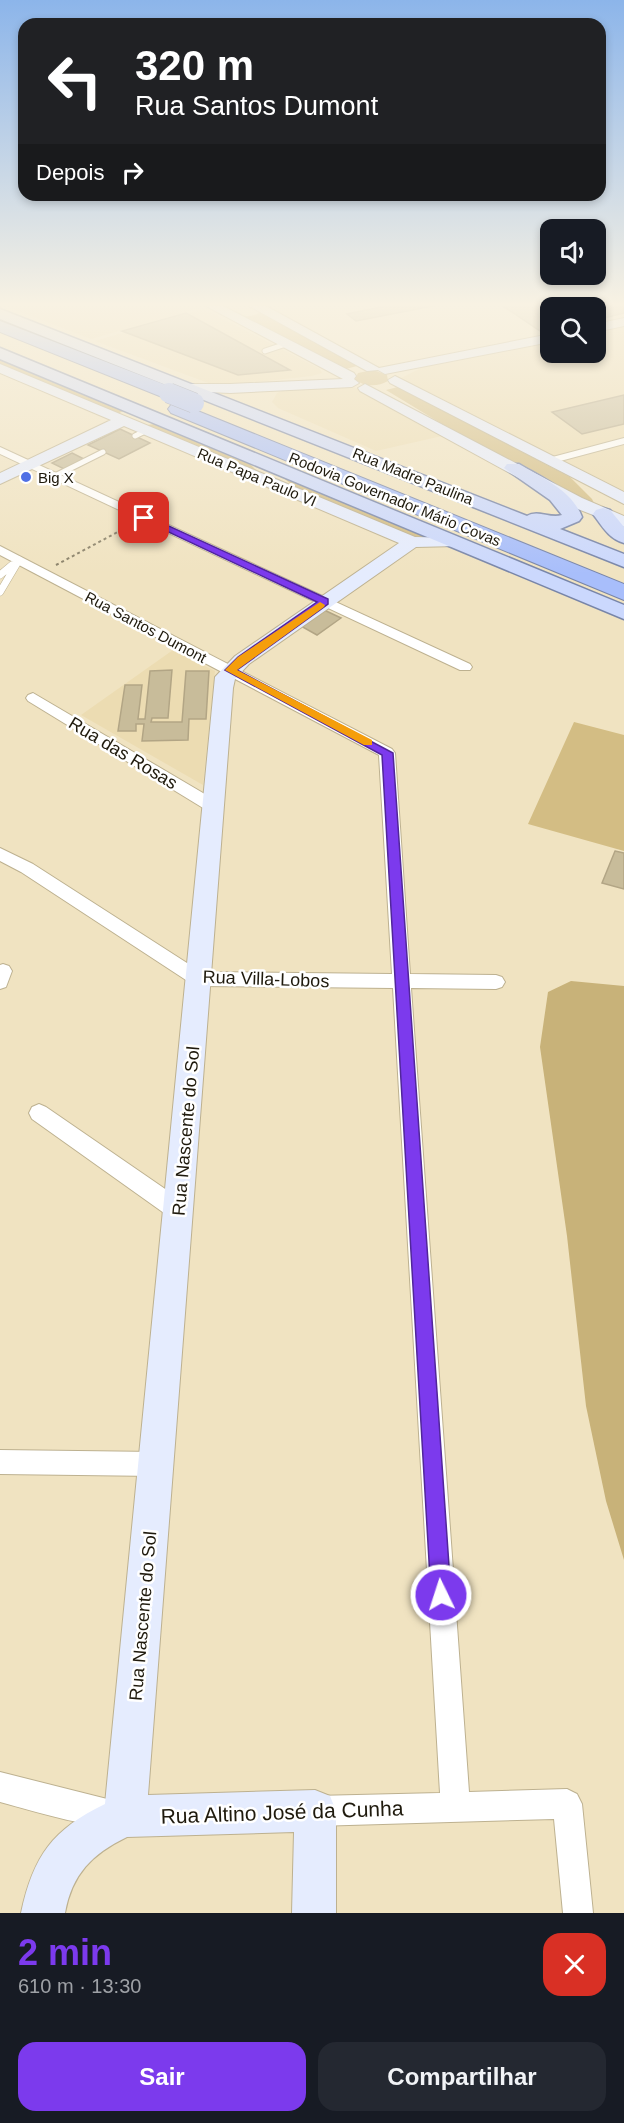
<!DOCTYPE html>
<html lang="pt">
<meta charset="utf-8">
<style>
body{margin:0;font-family:Helvetica,sans-serif;background:#242831;color:#f1f3f6;height:100vh;display:flex;flex-direction:column;font-size:22px;white-space:nowrap}
*{box-sizing:border-box;margin:0}
p{font-size:20px;color:#9ea1a6}
.icon{flex:none;width:33px;height:33px;fill:none;stroke:currentColor;stroke-width:2;stroke-linecap:round;stroke-linejoin:round}
.map{position:relative;height:1913px;overflow:hidden}
.details{display:flex;flex-direction:column;background:#171b24;flex:1}
.details>*{flex:none}
.guide{position:absolute;left:18px;top:18px;width:588px;height:183px;border-radius:18px;box-shadow:0 3px 9px #0003;background:#202124;color:#fff;overflow:hidden}
.buttons{position:absolute;left:540px;top:219px;display:grid;gap:12px}
.buttons a{display:grid;place-items:center;width:66px;height:66px;border-radius:12px;background:#171b24;box-shadow:0 3px 9px #0003;font-size:30px}
.pin{position:absolute;display:grid;place-items:center;width:51px;height:51px;color:#fff;margin:-26px;border-radius:12px;box-shadow:0 3px 9px #0006}
.me{position:absolute;width:66px;margin:-33px;rotate:356deg;stroke-linejoin:round;filter:drop-shadow(0 0 4px #0008)}
.turn{display:flex;align-items:center;gap:21px;height:126px;padding:0 18px;font-size:27px}
.turn .icon{width:78px;height:78px;stroke-width:2.5}
.turn b{display:block;font-size:42px;line-height:51px}
.then{display:flex;align-items:center;height:57px;padding:0 18px;background:#0003;gap:12px;font-size:22px}
.round{display:grid;place-items:center;flex:none;width:63px;height:63px;border-radius:18px;background:#242831}
.head{display:flex;align-items:center;justify-content:space-between;height:102px;padding:0 18px}
h1{font-size:36px;font-weight:600;line-height:45px;color:#7c3aed}
.cta{display:flex;gap:12px;margin-top:auto;padding:12px 18px}
.cta a{flex:1;height:69px;border-radius:18px;background:#7c3aed;color:#fff;font-size:24px;font-weight:600;line-height:69px;text-align:center}
.cta a+a{background:#242831;color:#f1f3f6}
.map>svg:first-child{display:block}
.built{fill:#ecdcb2}
.green{fill:#d3bd84}
.forest{fill:#c8b279}
.building{fill:#c8bc9a;stroke:#b2a585;stroke-width:1.5}
.lines{fill:none;stroke-linecap:round;stroke-linejoin:round}
.lane-far1-casing{stroke:#bdb190;stroke-width:7}
.lane-casing{stroke:#bdb190;stroke-width:8}
.street-casing{stroke:#bdb190;stroke-width:2}
.secondary-casing{stroke:#bdb190;stroke-width:2}
.primary-casing{stroke:#7885a8;stroke-width:3}
.highway-casing{stroke:#7885a8;stroke-width:2}
.path{stroke:#8a8169;stroke-width:2;stroke-dasharray:3 3;stroke-linecap:butt}
.lane-far1{stroke:#fff;stroke-width:5}
.lane{stroke:#fff;stroke-width:7}
.street{fill:#fff;fill-rule:evenodd}
.secondary{fill:#e5ecfe;fill-rule:evenodd}
.primary{fill:#cbd8fd;fill-rule:evenodd}
.highway{fill:#a8befb;fill-rule:evenodd}
.highway-bridge-casing{stroke:#7885a8;stroke-width:21;stroke-linecap:butt}
.highway-bridge{stroke:#a8befb;stroke-width:20}
.route{fill:#7c3aed;stroke:#51269a;stroke-width:1.5}
.slow{fill:#f59e0b}
.poi-dot{fill:#5070e5;stroke:#fff;stroke-width:2}
.labels{text-anchor:middle;dominant-baseline:central;stroke-width:5;stroke-linejoin:round;paint-order:stroke}
.far-street-label{font-size:15px;fill:#1f1a0d;stroke:#fff}
.far-poi-label{font-size:15px;fill:#1f1a0d;stroke:#fff;text-anchor:start}
.street-label{font-size:18px;fill:#1f1a0d;stroke:#fff}
.near-street-label{font-size:21px;fill:#1f1a0d;stroke:#fff}
</style>
<div class="map">
<svg width="624" height="1913" viewBox="0 0 624 1913">
<rect width="100%" height="100%" fill="#f0e3c1"/>
<path class="built" d="M5,306h192l3,2 -109,31z
M204,309l116,60 2,4 -10,3 -83,9 -18,-1 -116,-43z
M624,324v171l-225,-116 24,-12 127,-27v12h46v-21z
M349,386l13,4 80,46 -66,15 -98,-43 -6,-6 5,-9 10,-4z
M173,650l42,21 -12,114 -122,-70z"/>
<path class="green" d="M263,311l94,55 -11,3 -103,-52 12,-2z
M0,359l123,52 -7,4 -116,-50z
M373,370l14,5 1,6c-10,6 -25,6 -33,-2l3,-6z
M398,387l172,90 22,22 5,10 -107,-56 -104,-63z
M154,424l95,39 15,15 -117,-53z
M276,471l158,69 -24,-1 -113,-49z
M574,722l50,13v116l-96,-27z"/>
<path class="forest" d="M571,981l53,5v574l-18,-59 -20,-95 -19,-170 -27,-189 8,-55z"/>
<path class="building" d="M386,306h47l-77,15 -9,-7z
M503,306h121v7l-28,7v-12h-46v21l-10,2z
M186,313l104,57 -52,5 -116,-44z
M624,395v29l-42,10 -30,-22z
M120,429l30,14 -31,16 -31,-14z
M72,453l12,6 -20,10 -12,-6z
M322,609l19,9 -24,17 -18,-10z
M172,670l-4,48h-16l-1,4h31l4,-51h23l-3,48h-17l-1,21 -46,1 2,-17h-8v7h-18l7,-46h17l-4,34h7l5,-48z
M615,851l9,2v36l-22,-6z"/>
<g class="lines">
<g class="lane-far1-casing">
<path id="lane-far1" d="M265,351l21,-7
M135,436l12,-6
M55,476l48,-24"/>
</g>
<g class="lane-casing">
<path id="lane" d="M0,575l12,-10
M0,592l19,-32"/>
</g>
<g class="street-casing">
<path id="street" d="M624,438v6l-75,20 -6,-3 2,-2z
M0,447l470,217 2,3 -2,3h-10l-460,-216z
M0,546l392,203 3,4 15,221 86,1 6,2 3,5 -3,5 -6,2 -85,-1 58,804 98,-3 10,5 5,10 11,109h-30l-9,-94 -239,7 -10,-5 -5,-10 5,-10 10,-5 125,-3 -47,-805 -195,-2 -6,-2 -171,-112 -21,-11v-13l33,16 168,108 191,2 -13,-219 -379,-200z
M33,693l187,110 2,4 -2,4h-12l-180,-110 -2,-3 2,-3z
M3,964l6,2 3,5 -6,16 -6,2v-24z
M39,1104l7,3 141,97 3,7 -3,7 -8,3 -8,-3 -139,-99 -3,-6 3,-6z
M0,1450l156,2 9,3 3,9 -3,9 -9,3 -156,-2z
M0,1772l127,32 5,10 -5,10c-23,10 -100,-15 -127,-22z"/>
</g>
<g class="secondary-casing">
<path id="secondary" d="M206,306h17l131,67 2,3 -2,3 5,4 -7,4 -122,6 -46,-2 -2,-3 7,-4h41l113,-5z
M249,306h17l113,62 171,-34v8l-165,32 -7,-4 -11,1z
M624,318v8l-28,6v-8z
M0,364l415,173 42,1 3,4 -3,4 -41,1 -167,117 -14,15 -2,9 -85,1107 167,-5 15,6 6,15v102h-44l2,-81 -167,5c-35,17 -55,37 -62,76h-44c12,-57 32,-84 84,-109l110,-1127 20,-21 164,-113 -275,-117 -124,58v-11l111,-53 -111,-47z
M395,376l229,116v12l-234,-121 -2,-3z
M365,384l217,114 42,18v11l-54,-21 -210,-115 -2,-3z"/>
</g>
<g class="primary-casing">
<path id="primary" d="M0,309l527,207c11,-7 23,3 35,-1l-12,-15 -46,-32 3,-4h12c23,14 53,26 63,53l-3,4 -19,8 64,25v13l-624,-248z
M0,348l624,257v14l-624,-260z
M603,508l7,2 14,17v16c-15,-4 -22,-17 -31,-29l3,-4z"/>
</g>
<g class="highway-casing">
<path id="highway" d="M0,321l176,68 3,4 -3,4h-14l-162,-65z
M178,403l446,181v16l-453,-187 -3,-4 3,-4z"/>
</g>
<path class="path" d="M56,565l73,-39"/>
<use href="#lane-far1" class="lane-far1"/>
<use href="#lane" class="lane"/>
<use href="#street" class="street"/>
<use href="#secondary" class="secondary"/>
<use href="#primary" class="primary"/>
<use href="#highway" class="highway"/>
<g class="highway-bridge-casing">
<path id="highway-bridge" d="M169,393l25,10"/>
</g>
<use href="#highway-bridge" class="highway-bridge"/>
</g>
<linearGradient id="sky" x2="0" y2="1"><stop stop-color="#8cb5ea"/><stop offset="0.53" stop-color="#f8f2e3"/><stop offset="1" stop-color="#f8f2e3" stop-opacity="0"/></linearGradient>
<rect width="624" height="574" fill="url(#sky)"/>
<path class="route" d="M141,516h6l181,83v5l-91,66 156,83 58,842 -3,7 -7,3 -7,-3 -3,-7 -49,-840 -157,-85 13,-13 79,-55 -176,-83z"/>
<path class="slow" d="M320,602l5,3 -1,2 -87,63 135,70v5h-8l-139,-75 13,-13z"/>
<circle class="poi-dot" cx="26" cy="477" r="6"/>
<g class="labels">
<g class="far-street-label">
<text transform="translate(413 476) rotate(22)">Rua Madre Paulina</text>
<text transform="translate(257 477) rotate(23)">Rua Papa Paulo VI</text>
<text transform="translate(395 499) rotate(22)">Rodovia Governador Mário Covas</text>
<text transform="translate(146 627) rotate(28)">Rua Santos Dumont</text>
</g>
<g class="far-poi-label">
<text x="38" y="477">Big X</text>
</g>
<g class="street-label">
<text transform="translate(123 753) rotate(31)">Rua das Rosas</text>
<text transform="translate(266 979) rotate(2)">Rua Villa-Lobos</text>
<text transform="translate(186 1131) rotate(-85)">Rua Nascente do Sol</text>
<text transform="translate(143 1616) rotate(-85)">Rua Nascente do Sol</text>
</g>
<g class="near-street-label">
<text transform="translate(282 1812) rotate(-2)">Rua Altino José da Cunha</text>
</g>
</g>
</svg>
<div class="buttons">
<a><svg class="icon" aria-label="sound" viewBox="0 0 24 24"><path d="M4 9h4l5-4v14l-5-4H4zM17 9q2 3 0 6"/></svg></a>
<a><svg class="icon" aria-label="search" viewBox="0 0 24 24"><circle cx="10" cy="10" r="6"/><path d="M15 15l6 6"/></svg></a>
</div>
<div class="pin" style="left:144px;top:518px;background:#d93025"><svg class="icon" aria-label="arrive" viewBox="0 0 24 24"><path d="M6 21V4h12l-3 4 3 4H6"/></svg></div>
<svg class="me" style="left:441px;top:1595px" viewBox="-20 -20 40 40"><circle r="17" fill="#7c3aed" stroke="#fff" stroke-width="3"/><path d="M0-11L8 9 0 5-8 9z" fill="#fff"/></svg>
<div class="guide">
<div class="turn"><svg class="icon" aria-label="left" viewBox="0 0 24 24"><path d="M17 20v-9H6M10 6l-5 5 5 5"/></svg><div><b>320 m</b>Rua Santos Dumont</div></div>
<div class="then">Depois<svg class="icon" aria-label="right" viewBox="0 0 24 24"><path d="M7 20v-9h11M14 6l5 5-5 5"/></svg></div>
</div>
</div>
<section class="details">
<div class="head"><div><h1>2 min</h1><p>610 m · 13:30</p></div><a class="round" style="background:#d93025;color:#fff"><svg class="icon" aria-label="close" viewBox="0 0 24 24"><path d="M6 6l12 12M18 6L6 18"/></svg></a></div>
<div class="cta"><a>Sair</a><a>Compartilhar</a></div>
</section>
